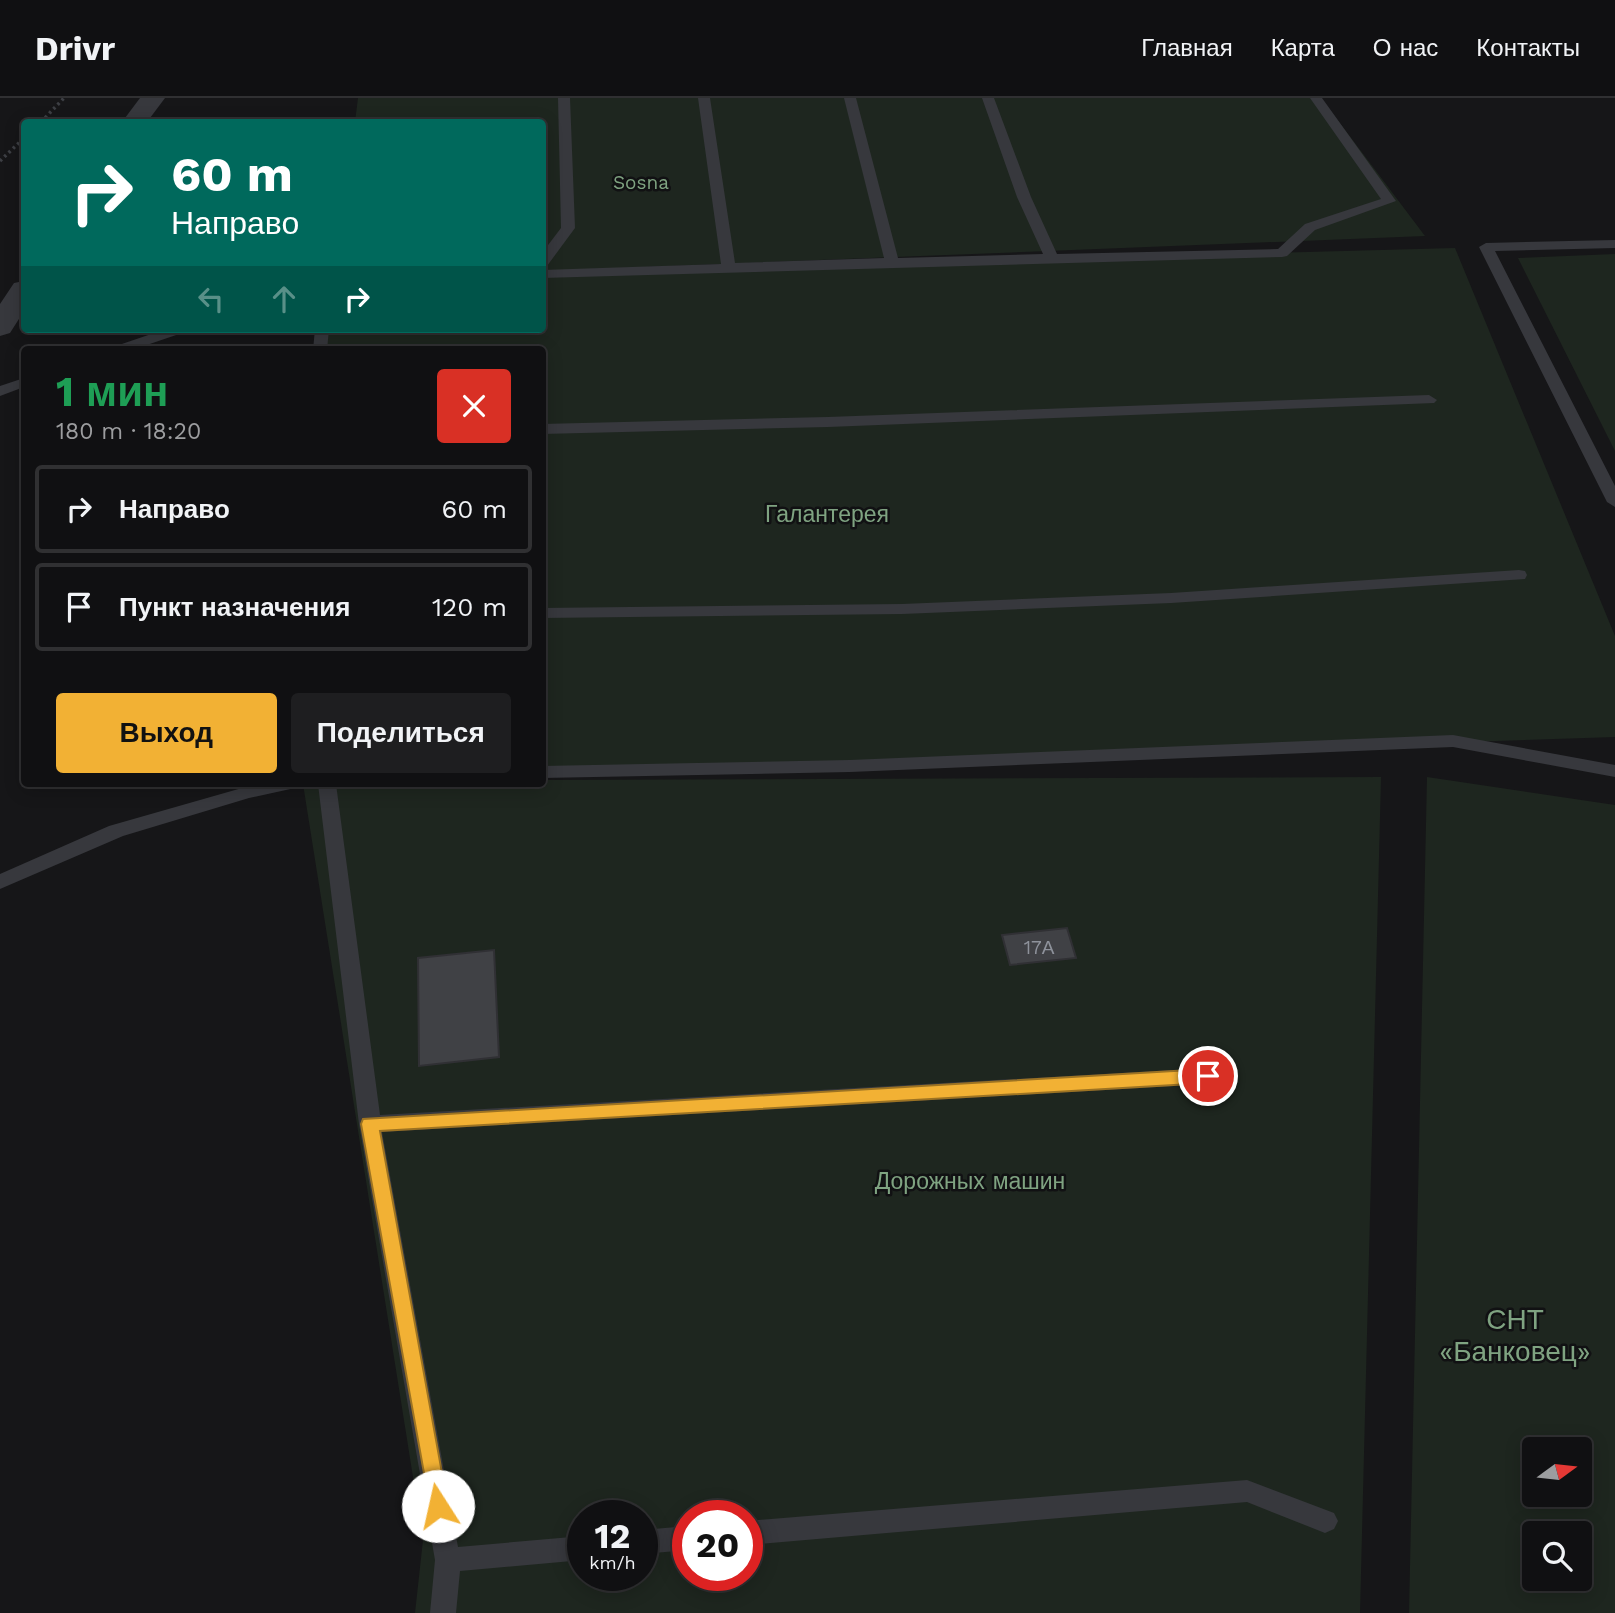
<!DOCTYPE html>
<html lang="ru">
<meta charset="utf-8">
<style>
body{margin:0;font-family:"Work Sans",sans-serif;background:#1e1e20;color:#f1f3f6;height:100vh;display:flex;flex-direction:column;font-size:26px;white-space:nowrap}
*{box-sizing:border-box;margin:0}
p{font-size:23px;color:#9c9d9f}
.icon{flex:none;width:38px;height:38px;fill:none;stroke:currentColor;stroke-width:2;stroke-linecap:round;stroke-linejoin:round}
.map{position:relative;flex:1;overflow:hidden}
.drawer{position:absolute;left:21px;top:248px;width:525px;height:441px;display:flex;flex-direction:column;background:#101012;border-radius:7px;box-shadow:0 4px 18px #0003,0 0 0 2px #303032}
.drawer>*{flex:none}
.hud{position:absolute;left:21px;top:21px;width:525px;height:214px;border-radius:7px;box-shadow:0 4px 18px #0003,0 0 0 2px #303032;background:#00695c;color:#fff;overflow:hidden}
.needle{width:46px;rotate:75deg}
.buttons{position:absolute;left:1522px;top:1339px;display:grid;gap:14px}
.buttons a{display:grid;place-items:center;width:70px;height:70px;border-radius:7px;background:#101012;box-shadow:0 4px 18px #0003,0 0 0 2px #303032;font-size:35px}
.speed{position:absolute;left:567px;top:1402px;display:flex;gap:14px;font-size:35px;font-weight:700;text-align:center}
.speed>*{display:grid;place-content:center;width:91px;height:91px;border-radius:50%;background:#101012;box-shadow:0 4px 18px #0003,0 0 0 2px #303032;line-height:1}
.speed small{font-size:18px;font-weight:400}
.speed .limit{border:10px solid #d22;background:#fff;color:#111}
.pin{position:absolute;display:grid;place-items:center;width:60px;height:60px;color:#fff;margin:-30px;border:4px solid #fff;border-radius:50%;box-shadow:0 2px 7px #0007}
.me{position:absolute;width:77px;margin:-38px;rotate:350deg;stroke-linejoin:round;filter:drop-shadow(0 0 5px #0008)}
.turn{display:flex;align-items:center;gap:24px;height:147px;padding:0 35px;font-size:32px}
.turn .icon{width:91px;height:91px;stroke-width:2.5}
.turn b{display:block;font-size:49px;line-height:60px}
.lanes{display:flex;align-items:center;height:66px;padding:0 35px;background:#0003;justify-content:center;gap:35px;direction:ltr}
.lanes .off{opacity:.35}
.round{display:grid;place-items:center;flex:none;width:74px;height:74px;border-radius:7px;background:#1e1e20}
.summary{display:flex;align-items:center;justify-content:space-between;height:119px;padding:0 35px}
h1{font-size:42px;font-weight:700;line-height:52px;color:#1e9e55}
.cta{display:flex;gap:14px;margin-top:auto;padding:14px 35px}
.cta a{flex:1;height:80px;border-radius:7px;background:#f2b134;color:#111;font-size:28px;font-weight:700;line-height:80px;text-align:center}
.cta a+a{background:#1e1e20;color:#f1f3f6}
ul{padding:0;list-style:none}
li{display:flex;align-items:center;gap:21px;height:88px;margin:0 14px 10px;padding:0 21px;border:4px solid #303032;border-radius:7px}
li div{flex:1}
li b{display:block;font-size:26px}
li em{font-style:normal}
header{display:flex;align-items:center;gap:42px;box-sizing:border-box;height:98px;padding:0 35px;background:#101012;border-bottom:2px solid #303032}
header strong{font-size:33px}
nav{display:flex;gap:38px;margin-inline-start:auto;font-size:24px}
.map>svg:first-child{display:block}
.green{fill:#1e261f;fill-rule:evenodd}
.building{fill:#404145;stroke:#303034;stroke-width:2}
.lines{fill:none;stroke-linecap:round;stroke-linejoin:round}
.path{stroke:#3d3f44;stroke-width:3.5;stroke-dasharray:2.5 3.5;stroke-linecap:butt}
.service{fill:#37383d;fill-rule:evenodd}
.minor{fill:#37383d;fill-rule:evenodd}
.route{fill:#f2b134;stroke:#9d7322;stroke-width:2}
.labels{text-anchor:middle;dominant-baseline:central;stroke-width:5;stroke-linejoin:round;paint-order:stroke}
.far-park-label{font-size:19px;fill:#7fa381;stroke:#111113}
.number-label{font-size:19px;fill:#8e929b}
.park-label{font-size:23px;fill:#7fa381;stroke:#111113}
.near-park-label{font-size:28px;fill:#7fa381;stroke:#111113}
</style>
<header>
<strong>Drivr</strong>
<nav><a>Главная</a><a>Карта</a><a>О нас</a><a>Контакты</a></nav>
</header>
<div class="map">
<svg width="1615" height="1515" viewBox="0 0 1615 1515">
<rect width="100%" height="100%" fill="#161618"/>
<path class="green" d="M358,0h963l104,138 -882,35 -1,-149h-187z
M1455,150l160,388v101l-1072,36 -1,-423h-222l4,-21h218l1,-56z
M1615,156v197l-97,-193z
M1381,679l-21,836h-945l8,-73 -120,-756h239l1,-4zM583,1418h59v59h-59zM688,1418h59v59h-59z
M1427,679l188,28v808h-206zM1580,1351v45h-45v-45zM1580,1435v45h-45v-45z"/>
<path class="building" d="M1067,830l9,30 -66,7 -8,-30z
M494,852l5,107 -80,9 -1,-108z"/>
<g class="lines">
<path class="path" d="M41,24l23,-24
M0,63l24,-23"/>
<path class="service" d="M558,0h12l5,130 -28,38 -5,1v-14l19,-25z
M698,0h12l25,165 149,-5 -40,-160h12l42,160 145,-4 -26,-57 -35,-99h12l37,99 26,57 221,-5 27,-25 76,-25 -71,-101h12l74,103 -81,29 -28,26 -5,1 -740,21v-8l179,-6z
M1615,142v8l-120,3 120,235v21l-8,-5 -128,-255 7,-4z
M166,231h21l-2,3 -53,18h-21l2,-3z
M315,231h14l-2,21h-14z
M24,280v9l-24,9v-10z
M1429,297l8,5 -3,3 -606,24 -286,7v-10l286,-7z
M1519,472l6,1 2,4 -2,4 -354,24 -269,11 -360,4v-10l360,-4 269,-11z
M1453,637l162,30v12l-162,-30 -603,25 -308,6v-12l308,-6z
M256,686h41l-2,4 -46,10 -126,38 -123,53v-15l109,-48z
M318,686h18l44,331 828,-47 8,2 3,6 -3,6 -8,2 -826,48 76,415 125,-11v24l-123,11 -4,42h-26l5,-53 -76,-436z
M1247,1382l87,33 4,8 -4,8 -9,4 -78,-31 -500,43v-24z
M688,1428v24l-46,4v-24z"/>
<path class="minor" d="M140,0h25l-18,24h-25z
M24,183v30l-14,22 -10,3v-32l14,-21z"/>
</g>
<path class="route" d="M1208,971l7,2 2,5 -2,5 -7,2 -828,48 68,375 -3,6 -7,3 -7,-3 -70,-388 2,-5z"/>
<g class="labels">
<g class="far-park-label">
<text x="641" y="84">Sosna</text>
</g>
<g class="number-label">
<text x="1039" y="849">17А</text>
</g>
<g class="park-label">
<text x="827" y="416">Галантерея</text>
<text x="970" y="1083">Дорожных машин</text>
</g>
<g class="near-park-label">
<text x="1515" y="1221">СНТ<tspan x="1515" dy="32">«Банковец»</tspan></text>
</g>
</g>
</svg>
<div class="buttons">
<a><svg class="needle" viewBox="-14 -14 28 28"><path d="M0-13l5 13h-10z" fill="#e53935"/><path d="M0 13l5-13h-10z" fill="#9c9d9f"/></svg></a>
<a><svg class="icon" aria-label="search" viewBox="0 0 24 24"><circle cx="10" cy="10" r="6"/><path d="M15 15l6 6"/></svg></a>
</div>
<div class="speed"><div>12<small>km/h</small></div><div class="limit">20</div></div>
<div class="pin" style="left:1208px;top:978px;background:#d93025"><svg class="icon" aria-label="arrive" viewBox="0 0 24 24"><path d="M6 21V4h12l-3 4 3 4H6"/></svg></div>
<svg class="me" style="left:438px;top:1408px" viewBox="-20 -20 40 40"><circle r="19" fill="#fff"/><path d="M0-13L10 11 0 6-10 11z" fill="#f2b134"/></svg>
<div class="hud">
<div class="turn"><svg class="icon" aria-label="right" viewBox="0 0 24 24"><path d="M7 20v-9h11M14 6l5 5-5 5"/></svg><div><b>60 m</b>Направо</div></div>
<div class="lanes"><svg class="icon off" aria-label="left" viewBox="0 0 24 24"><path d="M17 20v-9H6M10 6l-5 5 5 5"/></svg><svg class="icon off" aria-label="ahead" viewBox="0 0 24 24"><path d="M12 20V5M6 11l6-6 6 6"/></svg><svg class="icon" aria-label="right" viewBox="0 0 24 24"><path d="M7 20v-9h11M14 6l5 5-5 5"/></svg></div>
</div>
<section class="drawer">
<div class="summary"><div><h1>1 мин</h1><p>180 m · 18:20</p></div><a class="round" style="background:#d93025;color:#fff"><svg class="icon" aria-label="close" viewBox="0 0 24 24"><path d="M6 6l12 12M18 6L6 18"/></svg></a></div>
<ul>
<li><svg class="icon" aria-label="right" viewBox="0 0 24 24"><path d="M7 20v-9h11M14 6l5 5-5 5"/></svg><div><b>Направо</b></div><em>60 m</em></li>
<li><svg class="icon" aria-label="arrive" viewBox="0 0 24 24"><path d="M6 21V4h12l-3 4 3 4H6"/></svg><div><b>Пункт назначения</b></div><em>120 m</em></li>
</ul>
<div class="cta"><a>Выход</a><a>Поделиться</a></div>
</section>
</div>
